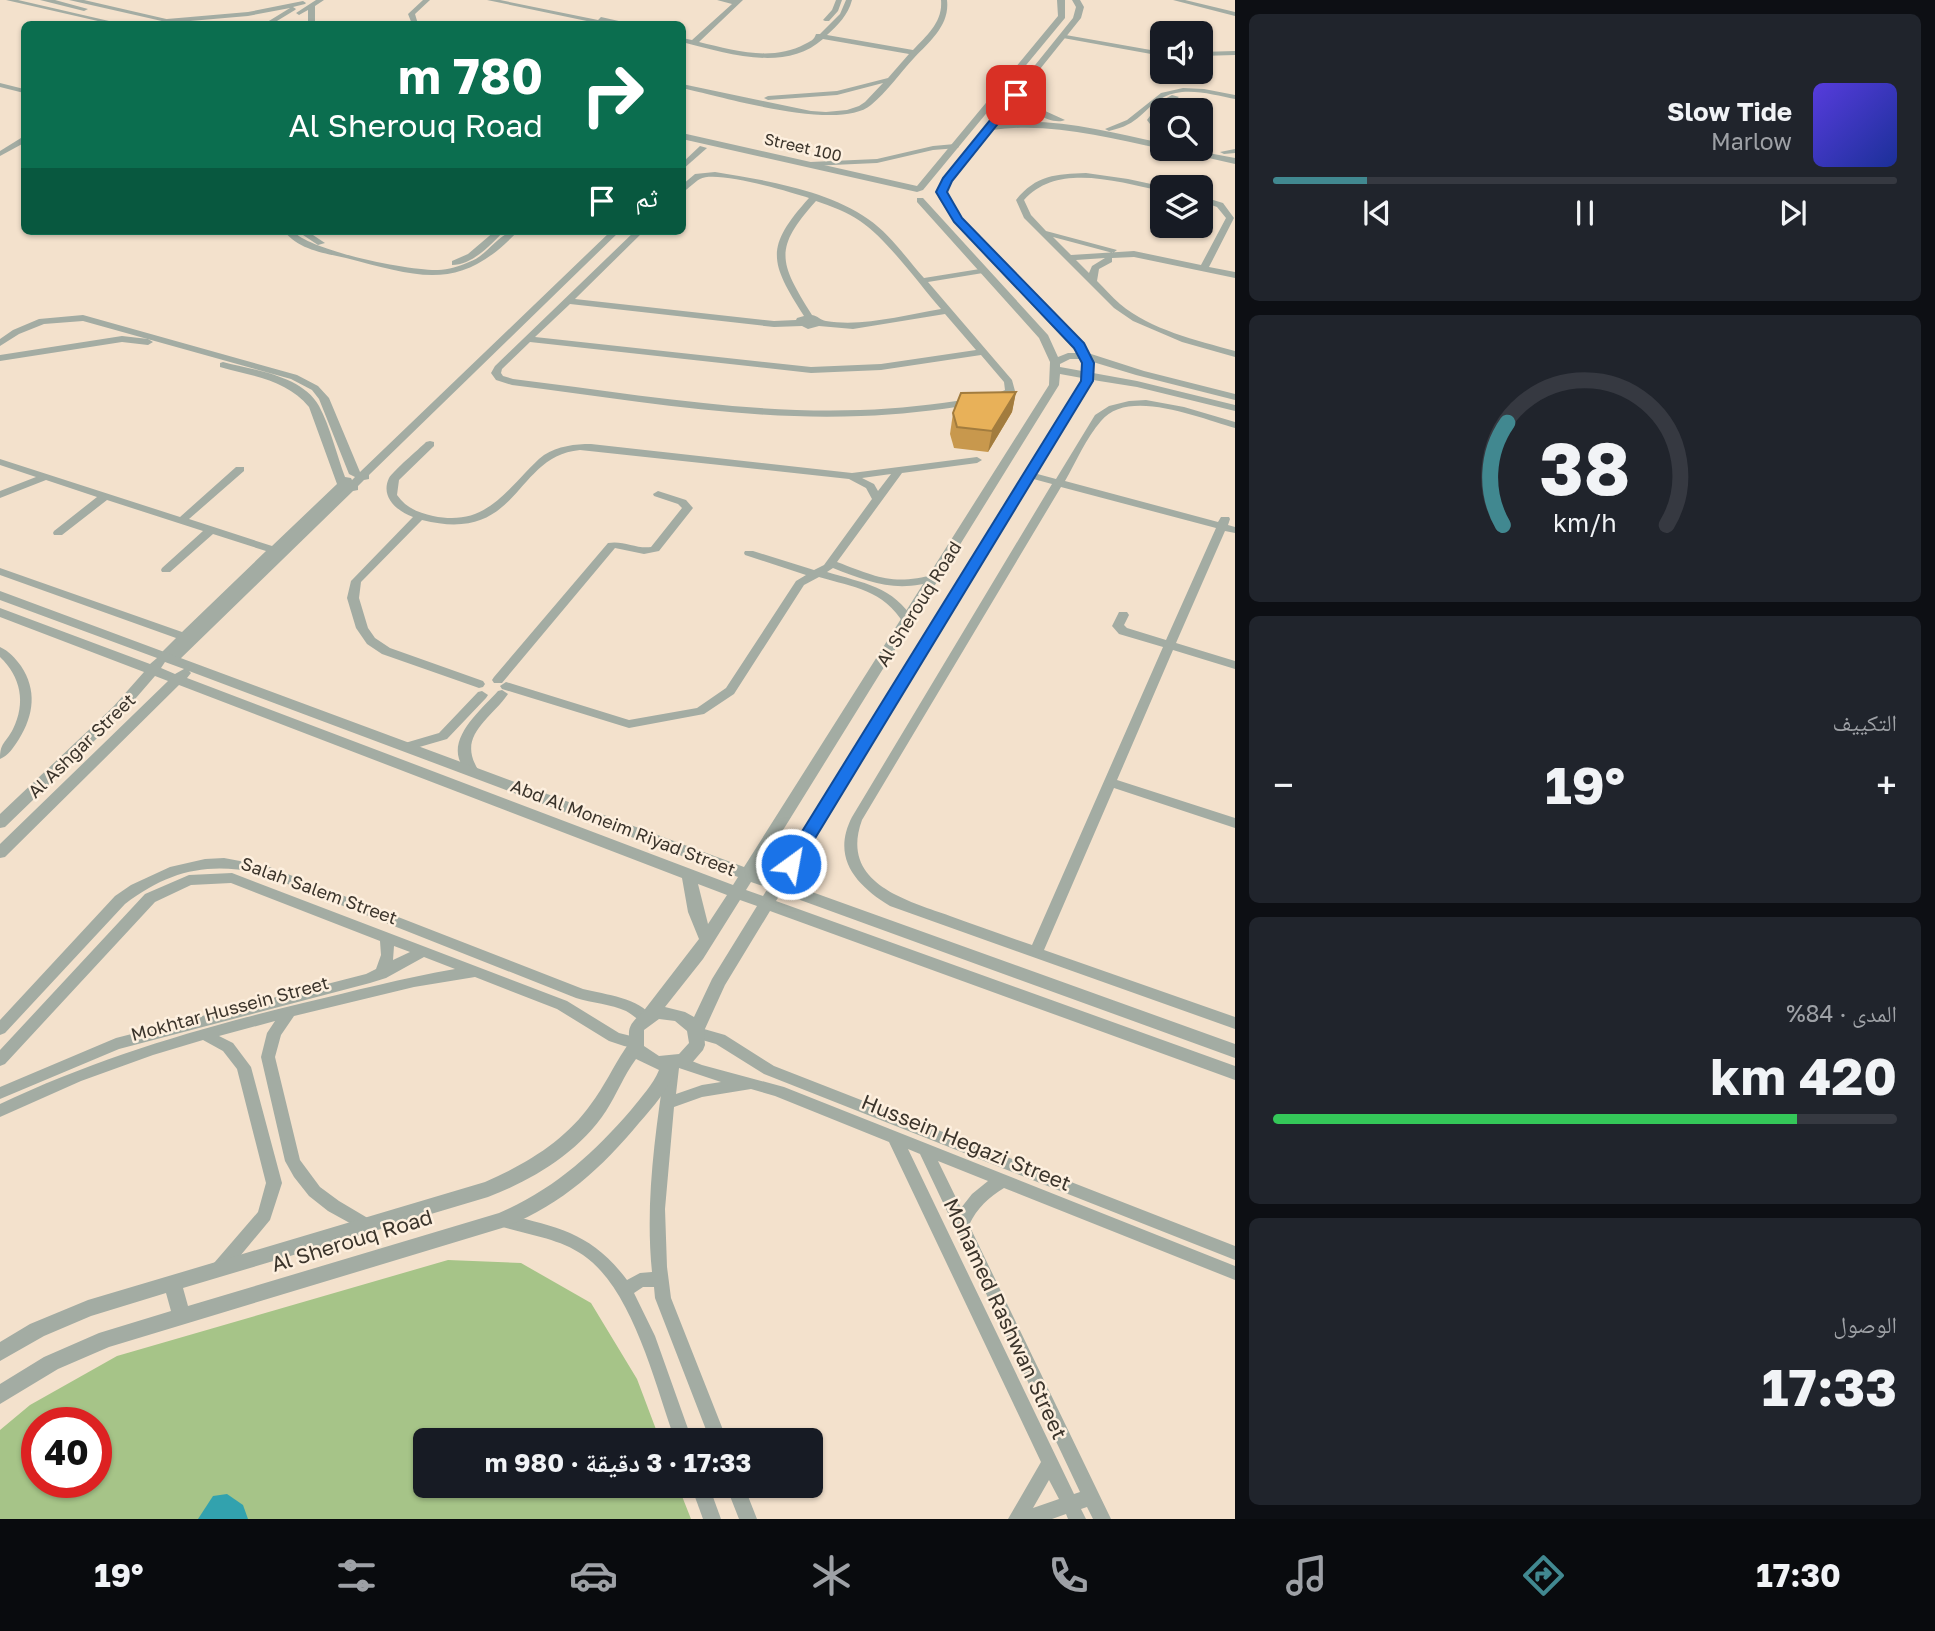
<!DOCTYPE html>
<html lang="ar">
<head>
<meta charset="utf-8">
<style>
	body { margin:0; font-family:"Golos Text","Noto Naskh Arabic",sans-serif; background:#20242c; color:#f1f3f6; direction:rtl; height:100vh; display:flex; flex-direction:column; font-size:26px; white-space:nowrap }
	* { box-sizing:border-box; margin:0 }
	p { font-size:23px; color:#9ea1a6 }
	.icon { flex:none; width:38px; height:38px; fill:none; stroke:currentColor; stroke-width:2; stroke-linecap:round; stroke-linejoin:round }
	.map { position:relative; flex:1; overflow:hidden; direction:ltr }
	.details { display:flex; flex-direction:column; gap:14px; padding:14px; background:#0d0f14; width:700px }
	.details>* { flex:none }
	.guide { position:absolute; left:21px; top:21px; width:665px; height:214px; border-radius:10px; box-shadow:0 2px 5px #0004; direction:rtl; background:#0b6e4f; color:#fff; overflow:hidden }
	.tools { position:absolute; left:1150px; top:21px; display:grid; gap:14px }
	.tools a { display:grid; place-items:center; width:63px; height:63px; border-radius:10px; background:#171b24; box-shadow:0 2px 5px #0004; font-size:35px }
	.speed { position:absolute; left:21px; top:1407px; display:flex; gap:14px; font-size:35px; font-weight:700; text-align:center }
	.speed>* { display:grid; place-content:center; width:91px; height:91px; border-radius:50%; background:#171b24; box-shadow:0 2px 5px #0004; line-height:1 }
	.speed .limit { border:10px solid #d22; background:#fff; color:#111 }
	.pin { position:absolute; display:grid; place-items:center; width:60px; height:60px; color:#fff; margin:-30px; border-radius:14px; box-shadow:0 4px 10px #0006 }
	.me { position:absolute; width:77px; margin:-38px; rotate:32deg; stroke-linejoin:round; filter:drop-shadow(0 0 5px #0008) }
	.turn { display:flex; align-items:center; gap:24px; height:147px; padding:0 28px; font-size:32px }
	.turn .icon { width:91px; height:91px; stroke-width:2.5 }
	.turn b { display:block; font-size:49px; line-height:60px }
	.then { display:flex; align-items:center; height:66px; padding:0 28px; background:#0003; gap:14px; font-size:26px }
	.big { font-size:52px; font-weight:700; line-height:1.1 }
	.details .tile { flex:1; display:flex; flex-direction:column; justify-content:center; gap:10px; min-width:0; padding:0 24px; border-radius:10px; background:#20242c }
	.details .dial { align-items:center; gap:0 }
	.dial svg { height:182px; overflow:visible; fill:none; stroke:#363941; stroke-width:7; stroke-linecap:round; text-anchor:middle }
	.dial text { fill:#f1f3f6; stroke:none }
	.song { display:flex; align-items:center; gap:21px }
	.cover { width:84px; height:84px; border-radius:10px; background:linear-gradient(135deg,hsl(250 70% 55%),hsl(230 70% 35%)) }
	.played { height:7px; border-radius:4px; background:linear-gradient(90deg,#418890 15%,#363941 15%) }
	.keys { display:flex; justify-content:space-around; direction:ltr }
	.heat { display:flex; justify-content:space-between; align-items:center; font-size:38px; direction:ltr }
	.charge { height:10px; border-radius:5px; background:linear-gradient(90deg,#34c759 84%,#363941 0) }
	.trip { position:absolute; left:413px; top:1428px; width:410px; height:70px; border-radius:10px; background:#171b24; box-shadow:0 2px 5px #0004; font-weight:700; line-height:70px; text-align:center; direction:rtl }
	.tabs { display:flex; height:112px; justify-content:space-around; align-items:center; background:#090b0e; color:#9ea1a6 }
	.tabs .icon { width:49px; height:49px }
	.tabs .on { color:#418890 }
	.tabs b { font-size:32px; color:#f1f3f6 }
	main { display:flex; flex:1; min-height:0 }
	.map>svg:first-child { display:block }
	.green { fill:#a6c488; fill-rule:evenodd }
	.water { fill:#32a2ae }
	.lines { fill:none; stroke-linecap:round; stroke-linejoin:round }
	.minor { fill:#a3aca3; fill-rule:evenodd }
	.tertiary { fill:#a3aca3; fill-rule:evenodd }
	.wall { fill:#c8984d }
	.shaded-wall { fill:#a27c3e }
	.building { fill:#e8b159; stroke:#a27c3e; stroke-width:2 }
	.route { fill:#1a73e8; stroke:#114b97; stroke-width:2 }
	.labels { text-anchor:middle; stroke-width:5; stroke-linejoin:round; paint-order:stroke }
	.far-street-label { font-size:16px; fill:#3b342b; stroke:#fdefde }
	.street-label { font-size:18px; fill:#3b342b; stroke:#fdefde }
	.near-street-label { font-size:21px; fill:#3b342b; stroke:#fdefde }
</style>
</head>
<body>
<main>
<section class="details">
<div class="tile">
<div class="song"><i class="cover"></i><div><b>Slow Tide</b><p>Marlow</p></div></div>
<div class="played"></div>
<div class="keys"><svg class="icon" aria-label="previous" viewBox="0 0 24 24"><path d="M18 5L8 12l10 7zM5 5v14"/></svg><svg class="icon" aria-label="pause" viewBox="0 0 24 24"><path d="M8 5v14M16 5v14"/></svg><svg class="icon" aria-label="next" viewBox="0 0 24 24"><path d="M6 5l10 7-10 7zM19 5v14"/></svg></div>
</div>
<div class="tile dial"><svg viewBox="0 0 100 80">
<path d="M14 69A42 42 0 1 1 86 69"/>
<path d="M14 69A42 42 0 0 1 16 24" stroke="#418890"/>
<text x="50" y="56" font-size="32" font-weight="700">38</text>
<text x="50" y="72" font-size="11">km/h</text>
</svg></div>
<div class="tile"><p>التكييف</p>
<div class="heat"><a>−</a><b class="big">19°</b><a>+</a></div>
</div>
<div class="tile"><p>المدى · 84%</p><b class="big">420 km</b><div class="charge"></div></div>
<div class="tile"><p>الوصول</p><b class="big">17:33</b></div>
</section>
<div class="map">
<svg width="1235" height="1519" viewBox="0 0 1235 1519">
	<rect width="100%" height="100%" fill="#f3e1cc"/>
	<path class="green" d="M448,1260l73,3 70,40 46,76 23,61h-235v46h253l13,33h-691v-89l30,-25 87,-49zM37,1423h59v59h-59z"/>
	<polygon class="water" points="227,1494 243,1505 248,1519 198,1519 213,1496"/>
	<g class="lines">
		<g class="minor">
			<polygon points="6,0 18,0 122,24 111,24"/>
			<polygon points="316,0 324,0 315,6 315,24 308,24 308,10 299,15 296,13"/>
			<polygon points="423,0 430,0 415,14 418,24 412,24 408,14"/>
			<polygon points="487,0 500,0 598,20 601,17 632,24 601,24"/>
			<path d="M717,0h26l-44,42c34,8 72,20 106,2 6,-3 9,-4 11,-10h4l20,-20 6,-14h6c-4,15 -14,25 -25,35l86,15c14,-15 30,-28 28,-50h6c3,25 -17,41 -33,58 -14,15 -27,34 -43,47 -32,27 -148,-8 -189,-17v-4l129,27 15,1 21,-2 12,-4 6,-4 18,-19 -46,12 -69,5 -4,-2 4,-2 69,-5 51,-13 21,-24 -86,-15c-38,34 -97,14 -141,3v-4l10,2 40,-36z"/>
			<polygon points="836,0 842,0 838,11 829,21 825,21 823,20 832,10"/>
			<polygon points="1173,0 1185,0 1235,12 1235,16"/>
			<polygon points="303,1 306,3 305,4 293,7 296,9 295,10 272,24 264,24 290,8 248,16 167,23 163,21 167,19 248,12"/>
			<polygon points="1060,34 1162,52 1162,56 1063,38 1060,38"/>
			<polygon points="1235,51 1235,55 1200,56 1200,52"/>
			<polygon points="0,83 24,89 24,93 0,87"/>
			<path d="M1183,88l21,1 31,6v4c-21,-4 -50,-13 -71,-2 -23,13 -23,27 -55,34l-4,-2 22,-9 34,-27z"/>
			<polygon points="1172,95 1179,97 1167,105 1155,120 1162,129 1162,136 1159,136 1147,120 1161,101"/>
			<polygon points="21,138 24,138 24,143 0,156 0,151"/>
			<polygon points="955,144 959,146 958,148 933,150 877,163 810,166 806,164 810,162 877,159 933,146"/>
			<polygon points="700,146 707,148 682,170 682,163"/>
			<polygon points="1235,149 1235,153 1224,154 1220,152"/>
			<path d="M715,172c49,8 112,18 153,47 22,15 38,39 56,59l62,-10 1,2 -4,3 -55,9 84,98 3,11c-5,5 -15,10 -21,8v-4l11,-5 -1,-8 -23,-27 -100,15 -70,3 -281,-31 -28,27 -1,4 2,3 10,3c115,14 231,35 347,31 38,-1 75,-6 112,-11l5,3 -5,3c-37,5 -74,10 -111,11 -116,5 -234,-17 -349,-31l-16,-5 -5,-7 4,-7 140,-135h9l-69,68 199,22 22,-1 1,-2 7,-2c-34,-54 -40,-68 5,-118 -19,-6 -92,-28 -109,-19 -6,3 -11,10 -18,13v-7l13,-11zM816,201c15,5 31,11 44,20 27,18 59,63 81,88 -37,6 -78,18 -115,12 -6,-1 -8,-5 -14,-6 -33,-53 -39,-66 4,-114zM570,304l204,23 28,-1 6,3 11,-3 34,3 92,-15 31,36 -95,14 -70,3 -276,-30z"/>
			<path d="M1086,173l42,6 37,8h-3v4c-43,-9 -105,-29 -138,9l7,15 15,16 71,19 -4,3 -60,-16 18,18 63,-4 67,14 25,-47 -9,-11 -17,-6v-5l23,7 11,15 -25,49 26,5v6l-101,-21 -22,1v4l-13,7 -2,12c7,7 15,16 23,23 31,26 76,36 115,47v6l-53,-15 -49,-21 -19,-13 -90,-90 -8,-18c20,-25 40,-26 70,-27zM1105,258l-13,8 -3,7 -13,-13z"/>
			<path d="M284,231h9c17,20 117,40 145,39 10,0 22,-4 31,-8 19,-6 29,-31 49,-31 -58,62 -98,46 -172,27 -22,-5 -47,-8 -62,-27z"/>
			<polygon points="297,231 307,231 325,243 318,245"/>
			<path d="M495,231h9c-13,14 -32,34 -52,34v-4l16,-7z"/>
			<path d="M611,231h9l-251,244v4l-5,1 -6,6v4l-5,1 -176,171h-8l-2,-3h-7l-2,-3 18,-18 -176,-63v-7l182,64 84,-81 -53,-17 -43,38h-8l-1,-2 1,-2 41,-37 -96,-31 -45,35h-8l-1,-2 1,-2 43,-34 -51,-17 -46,18v-7l36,-14 -36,-12v-6l180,58 56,-50h8v4l-55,48 83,27 65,-62 -28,-77c-22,-27 -57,-31 -89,-40v-4l3,-1c30,8 79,13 96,44 11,20 18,50 26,71l6,1 1,2 3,-3 -6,-3 -30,-75 -7,-9 -21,-11 -208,-58 -39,3 -25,10 -19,12v-7l13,-9 26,-11 44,-4 214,60 21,11 11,12 31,74z"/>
			<polygon points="122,336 148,339 153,342 148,345 122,342 0,361 0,355"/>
			<path d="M1146,400l38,7 51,15v6c-33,-9 -107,-41 -134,-7 -15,17 -25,41 -36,60l153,41 3,-5h8l1,2 -2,6 7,2v6l-10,-2 -49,112 59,18v8l-62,-19 -56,130 118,38v10l-121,-40 -70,162 191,67v12l-345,-123c-34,-21 -59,-48 -38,-89l200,-333 -26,-7 -1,-2 5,-3 26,7 39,-64 14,-9 20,-5zM1061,487l155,41 -50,112 -39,-12 -3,-3 5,-10 -2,-3h-8l-7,14 7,8 44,13 -131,298c-27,-9 -54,-19 -82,-29 -45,-16 -111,-33 -88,-96z"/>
			<path d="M430,441l4,1v4l-35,34 -2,15c9,13 22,18 36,21 44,9 64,-13 92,-43 6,-6 12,-13 19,-18 14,-9 31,-11 47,-11l261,29 125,-16 5,3 -5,3 -75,10 -65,89c40,15 56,24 99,12l4,1 1,2 -1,2c-41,15 -69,4 -107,-11l-6,4c35,11 67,14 87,49l-2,3h-8c-20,-34 -51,-37 -85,-47l-15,8 -70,109 -30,20 -75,14 -127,-39 -2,-3 6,-4 123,38 68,-12 29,-20 70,-107 10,-6 -61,-20 -1,-2 1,-2h8l61,19 10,-5 48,-66 -6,-11 -17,-9 -269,-29c-67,6 -59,95 -158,70l-61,62 -2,16 9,30 7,10 15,10 93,33 2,3 -2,3 -4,1 -97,-34 -15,-10 -11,-16 -9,-30 4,-17 62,-64c-16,-6 -33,-20 -24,-39 5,-8 29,-28 37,-36zM891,474l-13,17 -4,-7 -12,-6z"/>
			<path d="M658,491l28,9 7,8 -34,43 -15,3 -29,-6 -113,135h-8l-2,-3 2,-3 114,-134c15,-3 28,6 43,4l31,-39 -4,-4 -24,-8 -1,-2z"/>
			<path d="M0,647c9,4 15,11 21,19 16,24 13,49 -2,73 -5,8 -11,17 -19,20 0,-17 6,-16 13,-30 13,-26 8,-52 -13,-72z"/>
			<path d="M502,690l6,4c-19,27 -52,42 -29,77l-2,3h-8c-4,-5 -8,-9 -10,-15 -8,-25 24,-51 39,-68z"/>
			<polygon points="482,691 488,695 486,698 447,739 409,750 405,749 403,746 405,743 439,733 478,692"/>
			<path d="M224,858l43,8 316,123c23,6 56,8 70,29l-2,4c-11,3 -15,-6 -25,-11 -15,-7 -34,-8 -50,-13l-316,-125c-54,-11 -91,-2 -135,31l-120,129 -5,2v-15l115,-124 16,-11 39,-18 35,-8z"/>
			<path d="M232,873l335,128 52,32 20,5 2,4 -2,4 -5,2 -10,-2 -15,-5 -52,-32 -82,-32 -61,10 -120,29 -13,19 -6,22 25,103 20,27 19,14 32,19 3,5 -3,5 -5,2 -38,-21 -19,-15 -15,-19 -9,-16 -24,-104 6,-24 8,-12 -56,15 14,7 18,24 31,116 -12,37 -44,53 -6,2 -6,-2 -2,-5 2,-5 44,-51 8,-29 -29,-114 -14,-18 -20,-11 -50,15 -72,26 -81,36v-13c97,-46 199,-76 303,-101 51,-12 100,-25 152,-34l-31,-12 -38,21 -16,5 -251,66 -119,50v-12l116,-49 250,-64 10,-5 5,-14 -1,-14 -149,-58 -40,2 -36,17 -150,162 -5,2v-16l145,-156 44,-19zM394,946l16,6 -17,8z"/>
			<polygon points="697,1027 725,1035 774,1066 1235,1246 1235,1260 764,1074 716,1044 692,1037 690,1033 692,1029"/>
			<path d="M679,1056l23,9 82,22 451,179v14l-231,-92c-15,9 -27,20 -35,37l142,294h-18l-6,-12 -6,2 5,10h-18l-2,-5 -14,5h-44l33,-57 -152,-320 -114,-46 -24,-7 -49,8 -28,10 -9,102 2,58 4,31 56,142h-17l-55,-142 -1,-11h-11l-9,6 21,43 37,104h-17c-20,-55 -42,-151 -92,-185 -26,-18 -58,-20 -86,-30l-3,-5 3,-5 5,-2c55,15 88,18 125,67l13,-7 12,-1c-7,-68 3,-137 13,-205l2,-4zM679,1068l42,14 -19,3 -26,9zM908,1149l12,5 160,338 -6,2zM938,1161l50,20 -16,13 -11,14zM1049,1480l10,19 -26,9z"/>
			<polygon points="691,1486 709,1486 721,1519 703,1519"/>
			<polygon points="726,1486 744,1486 757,1519 739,1519"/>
		</g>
		<g class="tertiary">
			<polygon points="40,0 55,0 88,9 84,11"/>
			<polygon points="69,0 84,0 188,24 175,24"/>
			<polygon points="1057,0 1065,0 1065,18 923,190 917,192 682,139 682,133 917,186 1058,16"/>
			<path d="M1072,0h8l4,7 -3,11 -61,76 12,11 33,15c-13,6 -39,-11 -49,-20l-20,24c57,-8 111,8 166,19v6c-57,-12 -112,-27 -170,-19l-41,51 -8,13 3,1 15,23 122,126 5,9 56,18 91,23v6l-99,-25 -43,-13v11l44,8 98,24v6l-98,-24 -44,-7 -306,503 448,161v14l-454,-165 -5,8 459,165v14l-465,-169 -45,74 -21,46 1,14 -2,5 -12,14 -15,5c-8,21 -22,37 -37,54 -38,46 -80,84 -137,105l-393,119 -51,22 -58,35v-20l44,-27 55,-24 72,-22 -5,-18 -75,23 -47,20 -44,25v-19l30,-18 58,-24 397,-118c41,-18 80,-41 106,-78 13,-17 22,-37 34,-55 10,-14 -5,-18 17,-36l57,-74 -11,-27 -6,-34 -503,-193 -174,172 -5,1v-14l168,-163 -13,-5 -32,37 -118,114 -5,1v-14l113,-107 31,-35 -144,-55v-9l150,56 7,-6 -157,-58v-9l744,276 305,-482 1,-23 -11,-24 -122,-136v-4h6l125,137 10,22 10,-4h9l-123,-131 -16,-25 3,-2 -5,-3 8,-14 129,-160 3,-11zM1070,359h11l1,12 -22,-4v-3zM1060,374l22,4v3l-308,498 -17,-7 302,-487zM165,662l19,7 -9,5 -14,-6zM189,671l549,206 -5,8 -546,-207 4,-5zM751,882l17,6 -5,8 -17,-6zM698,884l29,11 -19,29zM740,900l17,6 -45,73 -18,38 -9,-5 -20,-5 38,-48zM659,1019l16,2 12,10 2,12 -10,11 -20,2 -15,-10v-16zM636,1059l23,11c-6,15 -18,27 -28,40 -38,44 -78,80 -132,103l-311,93 -5,-18 305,-91c45,-17 91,-45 118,-86 11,-17 18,-36 30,-52z"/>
			<polygon points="1169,149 1187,149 1235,158 1235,164"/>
		</g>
	</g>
	<polygon class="wall" points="1016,392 1012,412 988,452 954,448 950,434 953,413"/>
	<polygon class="shaded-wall" points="1016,392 1012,412 988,452 992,431"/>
	<polygon class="building" points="1016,392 992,431 957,427 953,413 961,393"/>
	<polygon class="route" points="1012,93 1021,95 952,181 947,192 962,218 1084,343 1094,363 1093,381 797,868 785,868 783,864 785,859 1081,381 1082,363 1074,348 954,222 936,192 943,178"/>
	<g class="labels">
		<g class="far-street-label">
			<text transform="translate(803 147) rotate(13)" y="6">Street 100</text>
		</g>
		<g class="street-label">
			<text transform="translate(919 604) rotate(-58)" y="6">Al Sherouq Road</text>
			<text transform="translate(82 746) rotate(-44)" y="6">Al Ashgar Street</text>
			<text transform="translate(623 828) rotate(21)" y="6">Abd Al Moneim Riyad Street</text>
			<text transform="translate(319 891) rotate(20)" y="6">Salah Salem Street</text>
			<text transform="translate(230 1009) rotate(-15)" y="6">Mokhtar Hussein Street</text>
		</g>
		<g class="near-street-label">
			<text transform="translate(966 1143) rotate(22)" y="7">Hussein Hegazi Street</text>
			<text transform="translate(352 1241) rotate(-17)" y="7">Al Sherouq Road</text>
			<text transform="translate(1005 1319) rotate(65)" y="7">Mohamed Rashwan Street</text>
		</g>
	</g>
</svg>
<div class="tools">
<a><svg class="icon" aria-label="sound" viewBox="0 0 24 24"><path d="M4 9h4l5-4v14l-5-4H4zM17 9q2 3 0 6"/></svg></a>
<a><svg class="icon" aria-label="search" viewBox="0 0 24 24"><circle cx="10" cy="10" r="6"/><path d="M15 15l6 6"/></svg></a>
<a><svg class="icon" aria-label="layers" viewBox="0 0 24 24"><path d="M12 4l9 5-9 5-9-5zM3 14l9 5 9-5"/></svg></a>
</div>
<div class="speed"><div class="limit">40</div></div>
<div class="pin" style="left:1016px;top:95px;background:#d93025"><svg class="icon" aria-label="arrive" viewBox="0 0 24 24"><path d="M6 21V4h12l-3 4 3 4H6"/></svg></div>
<svg class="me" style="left:791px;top:864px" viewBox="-20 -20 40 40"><circle r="17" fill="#1a73e8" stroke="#fff" stroke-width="3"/><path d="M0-11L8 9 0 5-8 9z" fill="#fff"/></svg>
<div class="trip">17:33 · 3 دقيقة · 980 m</div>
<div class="guide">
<div class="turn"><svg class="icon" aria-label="right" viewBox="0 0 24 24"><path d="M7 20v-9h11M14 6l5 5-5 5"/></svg><div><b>780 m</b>Al Sherouq Road</div></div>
<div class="then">ثم<svg class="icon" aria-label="arrive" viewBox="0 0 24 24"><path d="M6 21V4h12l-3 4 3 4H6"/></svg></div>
</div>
</div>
</main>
<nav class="tabs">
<b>17:30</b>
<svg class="icon on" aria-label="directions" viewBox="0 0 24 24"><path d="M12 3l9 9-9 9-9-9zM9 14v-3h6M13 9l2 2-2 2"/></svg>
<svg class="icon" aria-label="music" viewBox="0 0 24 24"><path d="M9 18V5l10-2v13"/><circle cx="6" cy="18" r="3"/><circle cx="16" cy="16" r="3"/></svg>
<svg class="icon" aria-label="phone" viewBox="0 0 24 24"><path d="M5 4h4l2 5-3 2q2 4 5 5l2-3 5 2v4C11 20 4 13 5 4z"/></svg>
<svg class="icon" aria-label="climate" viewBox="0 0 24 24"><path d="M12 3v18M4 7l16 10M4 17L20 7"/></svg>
<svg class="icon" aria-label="car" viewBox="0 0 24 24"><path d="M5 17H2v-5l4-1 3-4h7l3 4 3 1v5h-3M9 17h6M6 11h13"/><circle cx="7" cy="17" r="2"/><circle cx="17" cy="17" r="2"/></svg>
<svg class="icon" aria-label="filters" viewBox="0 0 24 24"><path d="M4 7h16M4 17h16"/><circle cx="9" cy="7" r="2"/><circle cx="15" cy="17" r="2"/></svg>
<b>19°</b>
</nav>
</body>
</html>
